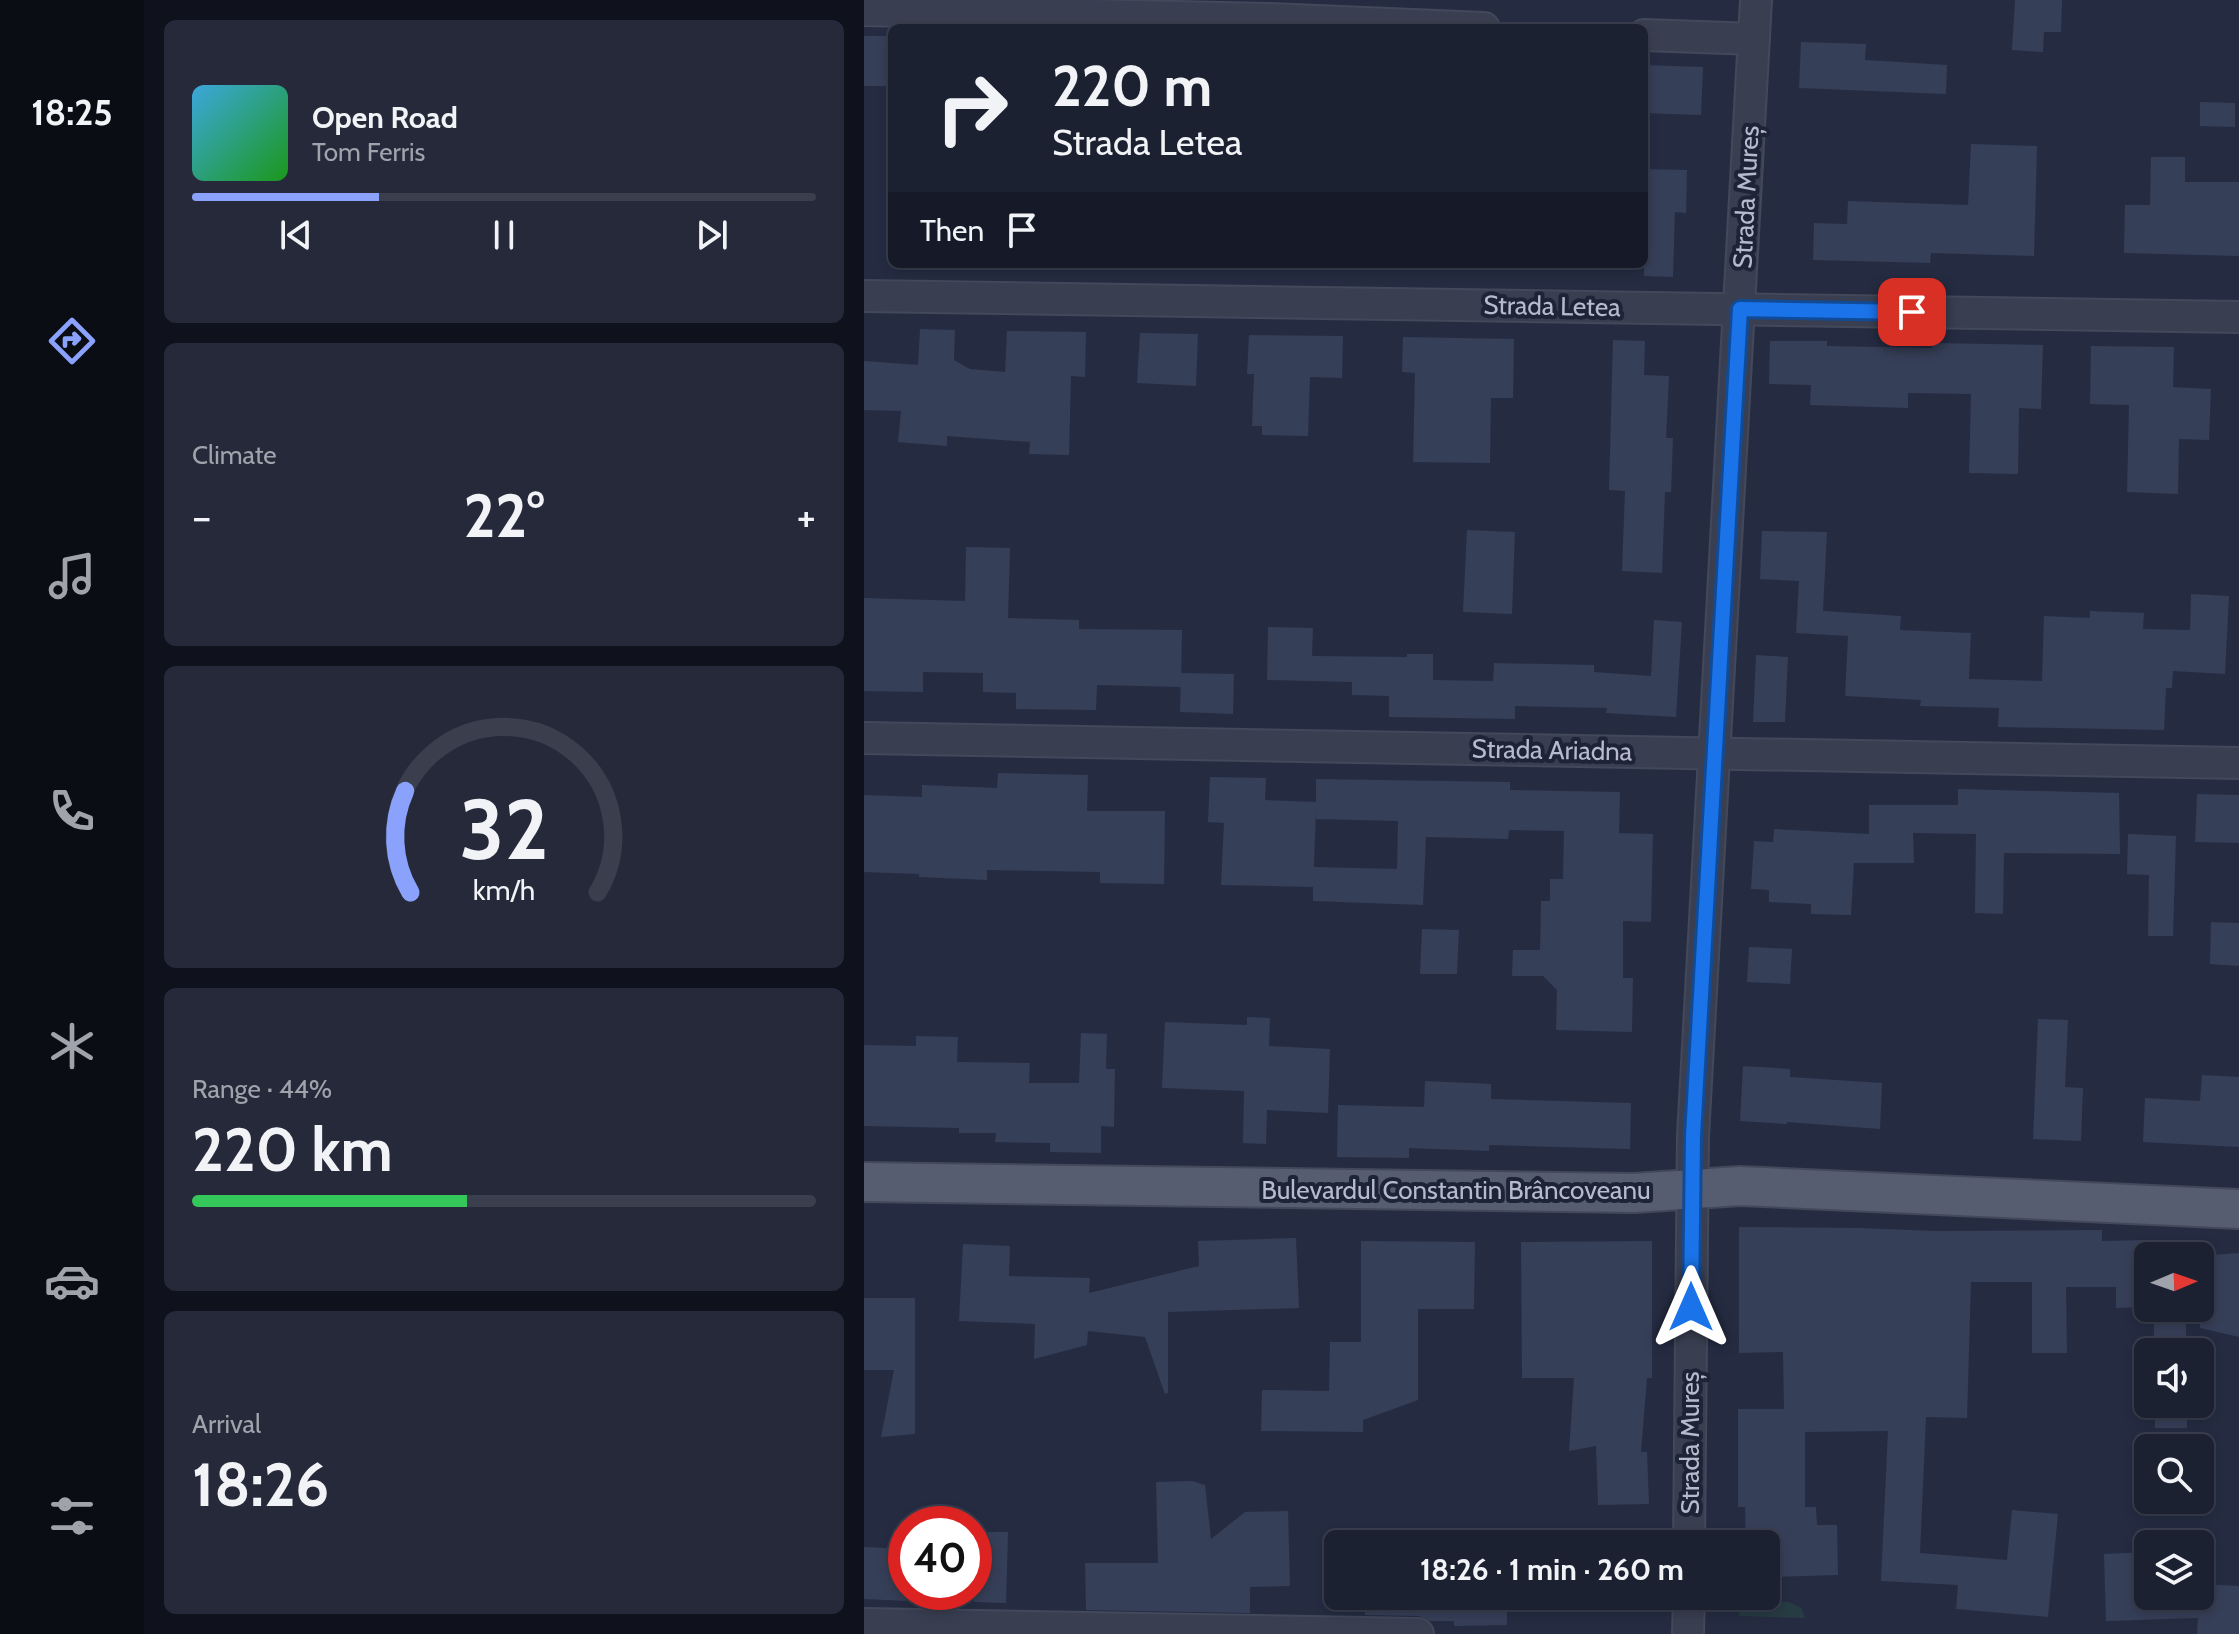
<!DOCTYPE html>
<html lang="en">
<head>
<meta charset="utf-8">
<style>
	body { margin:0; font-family:Cabin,sans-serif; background:#25293a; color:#f1f3f6; height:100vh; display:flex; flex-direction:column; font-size:30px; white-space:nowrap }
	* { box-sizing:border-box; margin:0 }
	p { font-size:26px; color:#a0a3ac }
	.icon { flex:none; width:44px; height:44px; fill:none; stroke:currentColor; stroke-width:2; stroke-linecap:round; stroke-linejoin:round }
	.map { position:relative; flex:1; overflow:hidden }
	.side { display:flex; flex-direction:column; gap:20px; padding:20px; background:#0f121c; width:720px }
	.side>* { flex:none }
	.guide { position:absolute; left:24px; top:24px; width:760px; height:244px; border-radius:12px; box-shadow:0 4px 12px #0003,0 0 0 2px #3a3e4d; background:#1c2132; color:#f1f3f6; overflow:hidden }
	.needle { width:52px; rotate:88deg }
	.buttons { position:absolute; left:1270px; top:1242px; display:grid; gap:16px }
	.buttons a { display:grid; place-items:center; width:80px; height:80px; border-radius:12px; background:#1c2132; box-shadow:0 4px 12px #0003,0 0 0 2px #3a3e4d; font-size:40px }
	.speed { position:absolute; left:24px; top:1506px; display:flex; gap:16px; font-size:40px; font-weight:700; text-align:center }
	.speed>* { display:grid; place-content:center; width:104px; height:104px; border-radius:50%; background:#1c2132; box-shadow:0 4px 12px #0003,0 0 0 2px #3a3e4d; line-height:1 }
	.speed .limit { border:12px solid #d22; background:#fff; color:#111 }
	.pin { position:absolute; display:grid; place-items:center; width:68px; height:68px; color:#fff; margin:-34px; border-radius:16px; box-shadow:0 4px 12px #0006 }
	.me { position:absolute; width:88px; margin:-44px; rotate:0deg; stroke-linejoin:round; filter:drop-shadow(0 0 6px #0008) }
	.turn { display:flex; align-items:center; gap:28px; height:168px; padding:0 32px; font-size:36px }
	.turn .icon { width:104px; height:104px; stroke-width:2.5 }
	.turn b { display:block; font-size:56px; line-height:68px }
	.then { display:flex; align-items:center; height:76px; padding:0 32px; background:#0003; gap:16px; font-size:30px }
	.big { font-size:60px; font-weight:700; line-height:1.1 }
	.side .tile { flex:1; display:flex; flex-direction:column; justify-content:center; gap:12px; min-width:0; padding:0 28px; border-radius:12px; background:#25293a }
	.side .dial { align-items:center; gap:0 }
	.dial svg { height:208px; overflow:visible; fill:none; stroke:#3a3e4d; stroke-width:7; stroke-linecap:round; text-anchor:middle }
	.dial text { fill:#f1f3f6; stroke:none }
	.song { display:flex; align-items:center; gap:24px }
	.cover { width:96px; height:96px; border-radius:12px; background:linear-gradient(135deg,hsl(200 70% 55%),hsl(120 70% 35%)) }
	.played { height:8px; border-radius:4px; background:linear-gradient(90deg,#8aa2fc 30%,#3a3e4d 30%) }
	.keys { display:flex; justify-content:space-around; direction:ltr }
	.heat { display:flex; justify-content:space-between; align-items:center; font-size:44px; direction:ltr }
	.charge { height:12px; border-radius:6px; background:linear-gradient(90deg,#34c759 44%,#3a3e4d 0) }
	.trip { position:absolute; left:460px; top:1530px; width:456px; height:80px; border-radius:12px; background:#1c2132; box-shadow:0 4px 12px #0003,0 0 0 2px #3a3e4d; font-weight:700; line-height:80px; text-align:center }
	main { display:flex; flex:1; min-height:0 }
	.tabs { display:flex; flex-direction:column; width:144px; justify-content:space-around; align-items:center; background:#0b0d14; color:#a0a3ac }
	.tabs .icon { width:56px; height:56px }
	.tabs .current { color:#8aa2fc }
	.tabs b { font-size:36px; color:#f1f3f6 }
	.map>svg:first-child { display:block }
	.green { fill:#273b43 }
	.building { fill:#363f58; fill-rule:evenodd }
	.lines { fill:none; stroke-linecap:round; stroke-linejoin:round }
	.minor-casing { stroke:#43485b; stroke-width:34 }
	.major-casing { stroke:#43485b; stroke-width:42 }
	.minor { stroke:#393f51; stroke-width:30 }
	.major { stroke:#575d71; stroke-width:38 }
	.route-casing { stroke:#114b97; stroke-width:20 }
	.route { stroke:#1a73e8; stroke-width:14 }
	.labels { text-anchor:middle; stroke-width:8; stroke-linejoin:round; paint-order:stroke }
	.street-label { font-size:26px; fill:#b6bacc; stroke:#1e2437 }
</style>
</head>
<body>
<main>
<nav class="tabs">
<b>18:25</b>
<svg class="icon current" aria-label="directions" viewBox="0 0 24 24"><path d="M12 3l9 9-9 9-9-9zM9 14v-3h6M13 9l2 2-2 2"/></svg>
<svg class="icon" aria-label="music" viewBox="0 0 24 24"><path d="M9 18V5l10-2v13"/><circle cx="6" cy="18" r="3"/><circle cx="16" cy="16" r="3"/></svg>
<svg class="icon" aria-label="phone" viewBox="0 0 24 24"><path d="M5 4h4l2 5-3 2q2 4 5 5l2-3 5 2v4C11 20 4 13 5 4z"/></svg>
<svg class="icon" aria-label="climate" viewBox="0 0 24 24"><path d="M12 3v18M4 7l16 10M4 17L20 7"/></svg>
<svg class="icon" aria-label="car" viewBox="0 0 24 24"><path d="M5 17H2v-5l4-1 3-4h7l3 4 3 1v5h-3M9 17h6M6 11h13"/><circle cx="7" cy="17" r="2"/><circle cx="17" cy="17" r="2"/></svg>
<svg class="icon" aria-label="filters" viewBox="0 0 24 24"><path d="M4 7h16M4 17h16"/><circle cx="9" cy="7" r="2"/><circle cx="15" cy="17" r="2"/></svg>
</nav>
<section class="side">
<div class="tile">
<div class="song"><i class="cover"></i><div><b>Open Road</b><p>Tom Ferris</p></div></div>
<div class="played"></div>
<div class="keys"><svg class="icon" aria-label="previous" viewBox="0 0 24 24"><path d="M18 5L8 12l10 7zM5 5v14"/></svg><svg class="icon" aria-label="pause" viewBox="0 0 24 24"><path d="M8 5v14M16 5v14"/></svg><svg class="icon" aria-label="next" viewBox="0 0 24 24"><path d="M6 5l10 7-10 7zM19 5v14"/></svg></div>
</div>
<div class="tile"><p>Climate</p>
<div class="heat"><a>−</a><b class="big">22°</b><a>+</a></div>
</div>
<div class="tile dial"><svg viewBox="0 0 100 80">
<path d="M14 69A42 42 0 1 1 86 69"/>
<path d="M14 69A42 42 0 0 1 12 30" stroke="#8aa2fc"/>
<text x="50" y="56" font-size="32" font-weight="700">32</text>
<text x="50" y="72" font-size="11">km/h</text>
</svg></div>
<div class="tile"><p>Range · 44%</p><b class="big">220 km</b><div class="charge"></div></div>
<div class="tile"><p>Arrival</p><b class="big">18:26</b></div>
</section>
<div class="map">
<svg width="1375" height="1634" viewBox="0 0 1375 1634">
	<rect width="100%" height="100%" fill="#252c42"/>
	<polygon class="green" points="925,1602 937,1608 941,1618 875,1616 876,1603"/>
	<g class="building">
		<polygon points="1151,0 1198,0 1197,32 1180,32 1179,52 1148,50"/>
		<rect x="0" y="36" width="28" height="50"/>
		<polygon points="937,42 1002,44 1001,60 1083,65 1082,94 935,88"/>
		<polygon points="780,65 839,67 837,115 780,113"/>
		<polygon points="1336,102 1371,103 1371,127 1336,126"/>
		<polygon points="1107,144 1173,146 1170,256 1067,253 1066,263 949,260 950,223 983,224 984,201 1104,205"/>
		<polygon points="1287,157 1321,157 1321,182 1375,182 1375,256 1260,253 1261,205 1286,205"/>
		<polygon points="780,169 823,170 822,213 811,212 809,277 780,276"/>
		<polygon points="56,329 91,330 90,360 106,369 141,372 143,331 222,332 221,377 207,376 205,455 165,454 166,442 83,436 83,446 34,442 37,411 0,410 0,361 54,365"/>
		<polygon points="276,333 334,334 332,386 273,383"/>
		<polygon points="385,335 479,336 478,378 446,377 444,436 398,435 398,426 388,426 390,374 383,374"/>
		<polygon points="539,337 650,339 649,398 627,398 626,463 549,462 551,373 538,372"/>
		<polygon points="749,340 781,341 780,375 805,376 802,438 809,438 807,492 801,492 798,573 758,571 761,491 745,490"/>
		<polygon points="906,341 963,341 963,346 1068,348 1068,343 1179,345 1177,409 1155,408 1154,474 1105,473 1107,394 1044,393 1044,408 946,405 947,385 905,384"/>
		<polygon points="1227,346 1310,347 1309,387 1347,389 1345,440 1315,439 1314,494 1263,492 1265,405 1226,404"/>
		<polygon points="603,530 651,532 648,614 599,612"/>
		<polygon points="898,531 963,532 959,611 1037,616 1036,630 1107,633 1105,679 1178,681 1180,616 1226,618 1226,611 1280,613 1279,629 1326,630 1327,594 1365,596 1361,674 1309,671 1308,688 1302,688 1300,730 1134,727 1135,708 1056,706 1057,700 981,696 984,636 932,633 935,581 896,579"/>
		<polygon points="102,547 146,548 144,618 215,620 215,629 318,630 317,687 233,685 232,710 152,709 152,693 119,692 119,673 59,672 59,692 0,691 0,598 101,601"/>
		<polygon points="790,620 818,622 812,717 742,713 743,708 651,706 651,719 525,717 525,696 488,695 488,682 403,680 404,627 449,628 448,656 543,657 543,654 569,654 569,680 629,681 630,663 730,665 730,672 787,676"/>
		<polygon points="892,655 924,657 921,722 889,722"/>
		<polygon points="317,673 370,674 369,714 316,712"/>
		<polygon points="134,773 224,775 223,811 301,811 300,884 236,883 236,872 123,870 123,880 55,877 55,874 0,872 0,795 58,797 58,785 133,788"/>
		<path d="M346,777l56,1 -1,22 51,2v-23l194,3v8l110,2 -1,41 34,1 -2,88 -28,-1v57h10l-1,54 -76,-2 1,-40 -14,-14h-31l1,-26h27l1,-49h9v-22h13l1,-48 -55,-1 -1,9 -82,-2 -3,68 -110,-4v-14l-92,-2 3,-62 -16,-1zM452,808v11l82,2 -1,48 -83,-2z"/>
		<polygon points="1094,789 1255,793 1256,854 1140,853 1139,914 1111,913 1112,834 1049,833 1050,863 990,863 987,915 947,914 947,904 905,902 905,890 887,889 890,841 909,842 910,829 1005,834 1005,805 1094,805"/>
		<polygon points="1333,794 1375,795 1375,843 1331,842"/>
		<polygon points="1264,834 1312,836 1309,936 1284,936 1285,875 1263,874"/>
		<polygon points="1347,922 1375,923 1375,966 1346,964"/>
		<polygon points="558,929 595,930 593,974 556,974"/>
		<polygon points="885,947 928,949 926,984 883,982"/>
		<polygon points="383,1017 406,1018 405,1046 466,1049 464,1113 403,1110 402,1144 379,1143 380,1091 298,1088 301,1022 383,1025"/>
		<polygon points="1174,1019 1204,1020 1201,1087 1219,1088 1217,1141 1169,1139"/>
		<polygon points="217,1033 243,1034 242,1069 251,1069 250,1127 237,1126 237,1153 186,1152 186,1143 131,1142 132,1133 95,1133 95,1128 0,1126 0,1045 52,1046 52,1036 94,1037 93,1062 166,1063 165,1083 215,1083"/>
		<polygon points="879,1066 926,1069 926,1077 1018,1083 1016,1129 923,1122 923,1124 876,1121"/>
		<polygon points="1338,1075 1375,1077 1375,1147 1279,1142 1281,1098 1336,1101"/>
		<polygon points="561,1081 627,1084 627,1099 767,1103 766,1149 625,1145 625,1151 545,1148 545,1158 473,1157 474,1105 560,1107"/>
		<polygon points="875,1227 994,1228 1071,1231 1238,1230 1238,1241 1284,1240 1284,1307 1252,1308 1252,1287 1202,1287 1203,1353 1168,1353 1168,1282 1107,1282 1103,1418 1062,1417 1056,1553 1143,1560 1148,1510 1194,1514 1184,1617 1092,1609 1094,1585 1017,1581 1024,1431 941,1432 941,1507 952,1507 953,1525 973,1525 974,1575 902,1577 902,1544 882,1544 881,1507 874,1507 874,1409 920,1409 919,1352 875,1353"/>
		<polygon points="432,1238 435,1308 304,1312 304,1393 301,1394 281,1337 224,1331 223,1345 170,1359 171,1324 95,1321 99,1244 146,1246 145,1276 226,1278 225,1293 335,1266 334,1241"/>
		<polygon points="497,1241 611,1242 610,1309 554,1309 554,1400 499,1420 499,1432 397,1431 398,1390 465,1391 466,1342 497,1342"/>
		<polygon points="788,1241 788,1378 783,1378 777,1452 783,1452 785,1504 734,1505 732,1446 705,1451 710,1378 658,1378 657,1242"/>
		<polygon points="1375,1253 1375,1337 1336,1328 1336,1256"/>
		<polygon points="0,1298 51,1298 51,1434 17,1437 30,1370 0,1370"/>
		<rect x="1290" y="1308" width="32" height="44"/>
		<rect x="1291" y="1404" width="32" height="24"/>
		<polygon points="328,1481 341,1485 347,1539 381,1512 424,1511 426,1586 386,1587 386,1613 222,1610 221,1563 294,1563 292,1482"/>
		<polygon points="110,1532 144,1532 142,1603 110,1602"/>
		<polygon points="0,1547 42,1549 42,1601 0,1599"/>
		<polygon points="1284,1552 1284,1596 1336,1596 1336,1584 1375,1586 1375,1634 1333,1634 1334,1618 1242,1621 1240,1554"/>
		<polygon points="500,1596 643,1596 643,1625 590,1626 590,1621 566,1621 554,1616 501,1615"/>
	</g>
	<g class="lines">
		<defs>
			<g id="minor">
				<polyline points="0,10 403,19 620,28"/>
				<polyline points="780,35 890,39"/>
				<polyline points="0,296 1375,317"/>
				<polyline points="0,738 1375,763"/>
				<polyline points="825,1544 829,1136 892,0"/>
				<polyline points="0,1624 554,1634"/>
				<polyline points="824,1634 825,1596"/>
			</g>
			<polyline id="major" points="0,1182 770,1193 876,1186 1375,1209"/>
		</defs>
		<use href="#minor" class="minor-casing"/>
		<use href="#major" class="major-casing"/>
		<use href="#minor" class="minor"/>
		<use href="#major" class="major"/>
	</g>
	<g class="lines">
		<defs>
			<polyline id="route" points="827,1307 829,1136 876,309 1048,312"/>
		</defs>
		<use href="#route" class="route-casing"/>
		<use href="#route" class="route"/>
	</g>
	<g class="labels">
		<g class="street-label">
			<text transform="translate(882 197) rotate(-87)" y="9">Strada Mureș</text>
			<text transform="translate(688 306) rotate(1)" y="9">Strada Letea</text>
			<text transform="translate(688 750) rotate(1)" y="9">Strada Ariadna</text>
			<text x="592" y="1199">Bulevardul Constantin Brâncoveanu</text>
			<text transform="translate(826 1443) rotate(-90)" y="9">Strada Mureș</text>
		</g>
	</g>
</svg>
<div class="buttons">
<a><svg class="needle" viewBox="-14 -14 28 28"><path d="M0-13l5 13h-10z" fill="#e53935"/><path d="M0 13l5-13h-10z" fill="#a0a3ac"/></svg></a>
<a><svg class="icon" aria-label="sound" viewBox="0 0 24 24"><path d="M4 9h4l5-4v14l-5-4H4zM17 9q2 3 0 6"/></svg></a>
<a><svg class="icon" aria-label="search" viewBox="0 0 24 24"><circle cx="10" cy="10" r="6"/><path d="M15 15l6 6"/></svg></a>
<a><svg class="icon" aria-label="layers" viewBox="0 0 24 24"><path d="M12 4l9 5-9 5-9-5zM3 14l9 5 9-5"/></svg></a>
</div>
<div class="speed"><div class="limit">40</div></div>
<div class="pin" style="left:1048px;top:312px;background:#d93025"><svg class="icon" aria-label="arrive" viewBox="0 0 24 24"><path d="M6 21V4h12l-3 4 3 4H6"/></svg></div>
<svg class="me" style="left:827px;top:1307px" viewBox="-20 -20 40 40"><path d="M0-17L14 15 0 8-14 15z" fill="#1a73e8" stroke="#fff" stroke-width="4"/></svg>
<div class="trip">18:26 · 1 min · 260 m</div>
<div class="guide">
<div class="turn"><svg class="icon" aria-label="right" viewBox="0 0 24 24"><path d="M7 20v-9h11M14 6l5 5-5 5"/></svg><div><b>220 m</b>Strada Letea</div></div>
<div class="then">Then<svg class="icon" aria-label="arrive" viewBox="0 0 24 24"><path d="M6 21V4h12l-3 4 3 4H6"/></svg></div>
</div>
</div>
</main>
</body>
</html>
